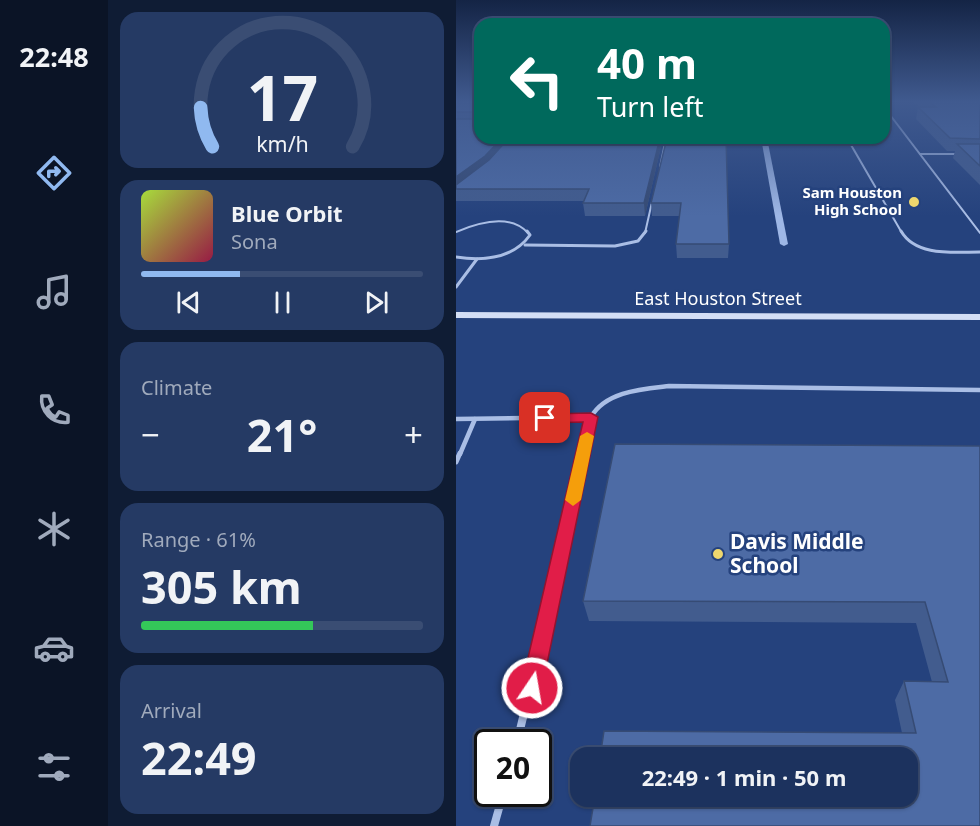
<!DOCTYPE html>
<html lang="en">
<head>
<meta charset="utf-8">
<style>
	body { margin:0; font-family:"Noto Sans",sans-serif; background:#253a64; color:#f1f3f6; height:100vh; display:flex; flex-direction:column; font-size:22px; white-space:nowrap }
	* { box-sizing:border-box; margin:0 }
	p { font-size:20px; color:#a0aabc }
	.icon { flex:none; width:33px; height:33px; fill:none; stroke:currentColor; stroke-width:2; stroke-linecap:round; stroke-linejoin:round }
	.map { position:relative; flex:1; overflow:hidden }
	.sheet { display:flex; flex-direction:column; gap:12px; padding:12px; background:#0f1c34; width:348px }
	.sheet>* { flex:none }
	.guide { position:absolute; left:18px; top:18px; width:416px; height:126px; border-radius:18px; box-shadow:0 2px 4px #0004,0 0 0 2px #3a4d73; background:#00695c; color:#fff; overflow:hidden }
	.speed { position:absolute; left:18px; top:729px; display:flex; gap:12px; font-size:30px; font-weight:700; text-align:center }
	.speed>* { display:grid; place-content:center; width:78px; height:78px; border-radius:50%; background:#1c325e; box-shadow:0 2px 4px #0004,0 0 0 2px #3a4d73; line-height:1 }
	.speed .limit { border:3px solid #111; border-radius:9px; background:#fff; color:#111 }
	.pin { position:absolute; display:grid; place-items:center; width:51px; height:51px; color:#fff; margin:-26px; border-radius:12px; box-shadow:0 3px 9px #0006 }
	.me { position:absolute; width:66px; margin:-33px; rotate:12deg; stroke-linejoin:round; filter:drop-shadow(0 0 4px #0008) }
	.turn { display:flex; align-items:center; gap:21px; height:126px; padding:0 24px; font-size:27px }
	.turn .icon { width:78px; height:78px; stroke-width:2.5 }
	.turn b { display:block; font-size:42px; line-height:51px }
	.big { font-size:45px; font-weight:700; line-height:1.1 }
	.sheet .card { flex:1; display:flex; flex-direction:column; justify-content:center; gap:9px; min-width:0; padding:0 21px; border-radius:18px; background:#253a64 }
	.sheet .dial { align-items:center; gap:0 }
	.dial svg { height:156px; overflow:visible; fill:none; stroke:#3a4d73; stroke-width:7; stroke-linecap:round; text-anchor:middle }
	.dial text { fill:#f1f3f6; stroke:none }
	.song { display:flex; align-items:center; gap:18px }
	.cover { width:72px; height:72px; border-radius:9px; background:linear-gradient(135deg,hsl(80 70% 55%),hsl(340 70% 35%)) }
	.played { height:6px; border-radius:3px; background:linear-gradient(90deg,#90b9f0 35%,#3a4d73 35%) }
	.keys { display:flex; justify-content:space-around; direction:ltr }
	.heat { display:flex; justify-content:space-between; align-items:center; font-size:33px; direction:ltr }
	.charge { height:9px; border-radius:4px; background:linear-gradient(90deg,#34c759 61%,#3a4d73 0) }
	.trip { position:absolute; left:114px; top:747px; width:348px; height:60px; border-radius:18px; background:#1c325e; box-shadow:0 2px 4px #0004,0 0 0 2px #3a4d73; font-weight:700; line-height:60px; text-align:center }
	main { display:flex; flex:1; min-height:0 }
	.dock { display:flex; flex-direction:column; width:108px; justify-content:space-around; align-items:center; background:#0b1426; color:#a0aabc }
	.dock .icon { width:42px; height:42px }
	.dock .active { color:#90b9f0 }
	.dock b { font-size:27px; color:#f1f3f6 }
	.map>svg:first-child { display:block }
	.lines { fill:none; stroke-linecap:round; stroke-linejoin:round }
	.stream { fill:#9eb7e6; fill-rule:evenodd }
	.service-far4 { stroke:#aabee5; stroke-width:2 }
	.service-far3 { stroke:#aabee5; stroke-width:3 }
	.service-far2 { stroke:#aabee5; stroke-width:4.5 }
	.service-far1 { stroke:#aabee5; stroke-width:5 }
	.service { stroke:#aabee5; stroke-width:8 }
	.secondary { fill:#d3def5; fill-rule:evenodd }
	.wall { fill:#425c8e }
	.shaded-wall { fill:#364b74 }
	.building { fill:#4d6ba5; stroke:#364b74; stroke-width:1.5 }
	.route { fill:#e11d48; stroke:#92132f; stroke-width:1.5 }
	.slow { fill:#f59e0b }
	.poi-dot { fill:#eed76e; stroke:#25427d; stroke-width:2 }
	.labels { text-anchor:middle; stroke-width:5; stroke-linejoin:round; paint-order:stroke }
	.far-poi-label { font-size:15px; font-weight:bold; fill:#fff; stroke:#25427d; text-anchor:end }
	.street-label { font-size:18px; fill:#fff; stroke:#25427d }
	.near-poi-label { font-size:21px; font-weight:bold; fill:#fff; stroke:#25427d; text-anchor:start }
</style>
</head>
<body>
<main>
<nav class="dock">
<b>22:48</b>
<svg class="icon active" aria-label="directions" viewBox="0 0 24 24"><path d="M12 3l9 9-9 9-9-9zM9 14v-3h6M13 9l2 2-2 2"/></svg>
<svg class="icon" aria-label="music" viewBox="0 0 24 24"><path d="M9 18V5l10-2v13"/><circle cx="6" cy="18" r="3"/><circle cx="16" cy="16" r="3"/></svg>
<svg class="icon" aria-label="phone" viewBox="0 0 24 24"><path d="M5 4h4l2 5-3 2q2 4 5 5l2-3 5 2v4C11 20 4 13 5 4z"/></svg>
<svg class="icon" aria-label="climate" viewBox="0 0 24 24"><path d="M12 3v18M4 7l16 10M4 17L20 7"/></svg>
<svg class="icon" aria-label="car" viewBox="0 0 24 24"><path d="M5 17H2v-5l4-1 3-4h7l3 4 3 1v5h-3M9 17h6M6 11h13"/><circle cx="7" cy="17" r="2"/><circle cx="17" cy="17" r="2"/></svg>
<svg class="icon" aria-label="filters" viewBox="0 0 24 24"><path d="M4 7h16M4 17h16"/><circle cx="9" cy="7" r="2"/><circle cx="15" cy="17" r="2"/></svg>
</nav>
<section class="sheet">
<div class="card dial"><svg viewBox="0 0 100 80">
<path d="M14 69A42 42 0 1 1 86 69"/>
<path d="M14 69A42 42 0 0 1 8 49" stroke="#90b9f0"/>
<text x="50" y="56" font-size="32" font-weight="700">17</text>
<text x="50" y="72" font-size="11">km/h</text>
</svg></div>
<div class="card">
<div class="song"><i class="cover"></i><div><b>Blue Orbit</b><p>Sona</p></div></div>
<div class="played"></div>
<div class="keys"><svg class="icon" aria-label="previous" viewBox="0 0 24 24"><path d="M18 5L8 12l10 7zM5 5v14"/></svg><svg class="icon" aria-label="pause" viewBox="0 0 24 24"><path d="M8 5v14M16 5v14"/></svg><svg class="icon" aria-label="next" viewBox="0 0 24 24"><path d="M6 5l10 7-10 7zM19 5v14"/></svg></div>
</div>
<div class="card"><p>Climate</p>
<div class="heat"><a>−</a><b class="big">21°</b><a>+</a></div>
</div>
<div class="card"><p>Range · 61%</p><b class="big">305 km</b><div class="charge"></div></div>
<div class="card"><p>Arrival</p><b class="big">22:49</b></div>
</section>
<div class="map">
<svg width="524" height="826" viewBox="0 0 524 826">
	<rect width="100%" height="100%" fill="#25427d"/>
	<g class="lines">
		<polygon class="stream" points="305,138 311,138 332,244 328,246 324,244"/>
		<g class="service-far4">
			<polyline points="428,107 524,233"/>
			<polyline points="391,138 446,233"/>
			<polyline points="464,154 503,154"/>
			<polyline points="204,167 210,138"/>
			<path d="M0,232c21,-9 54,-19 72,1"/>
			<polyline points="189,233 196,202"/>
		</g>
		<g class="service-far3">
			<path d="M445,231c15,26 53,21 79,21"/>
			<polyline points="69,245 159,246 182,241 190,231"/>
			<path d="M0,257c27,4 57,2 74,-22l-3,-4"/>
			<polyline points="0,287 21,259"/>
		</g>
		<g class="service-far2">
			<polyline points="0,419 135,417"/>
			<polyline points="4,454 19,419"/>
			<path d="M127,454c2,-11 3,-28 8,-37 15,-26 52,-28 78,-31l311,4"/>
		</g>
		<g class="service-far1">
			<polyline points="0,462 4,453"/>
			<polyline points="92,616 127,453"/>
		</g>
		<g class="service">
			<polyline points="61,742 92,615"/>
			<polyline points="38,826 47,794"/>
		</g>
		<polygon class="secondary" points="0,312 524,314 524,320 0,318"/>
	</g>
	<g class="wall">
		<polygon points="0,101 24,101 24,138 207,138 189,216 129,216 127,203 128,201 0,201"/>
		<polygon points="457,101 524,101 524,185 497,158 499,151 491,151 460,119 462,107 464,107"/>
		<polygon points="211,138 273,244 272,258 221,258 220,244 224,216 196,216 195,203"/>
		<polygon points="524,446 524,826 446,733 439,700 448,681 476,682 460,623 133,621 127,601"/>
	</g>
	<g class="shaded-wall">
		<polygon points="46,138 58,138 32,167 0,189 0,177"/>
		<polygon points="204,138 207,138 189,216 188,203"/>
	</g>
	<g class="building">
		<polygon points="0,101 24,101 24,114 22,112 0,112"/>
		<polygon points="472,101 524,101 524,139 494,138 462,107 480,107"/>
		<polygon points="24,116 24,138 46,138 29,156 0,177 0,119 22,119"/>
		<polygon points="53,138 204,138 188,203 127,203 133,189 0,189 0,185 33,160"/>
		<polygon points="211,138 270,138 273,244 220,244 225,203 195,203"/>
		<polygon points="501,144 524,144 524,166"/>
		<polygon points="159,444 524,446 524,826 134,826 139,796 452,796 452,758 144,758 148,731 460,733 448,681 492,682 469,602 127,601"/>
	</g>
	<linearGradient id="sky" x2="0" y2="1"><stop stop-color="#142445"/><stop offset="0.47" stop-color="#405a8f"/><stop offset="1" stop-color="#405a8f" stop-opacity="0"/></linearGradient>
	<rect width="524" height="216" fill="url(#sky)"/>
	<polygon class="route" points="135,413 142,417 86,688 83,696 76,699 68,696 65,688 127,422 89,423 82,418 89,414"/>
	<polygon class="slow" points="131,432 138,436 125,500 117,506 109,500 124,436"/>
	<g class="poi-dot">
		<circle cx="458" cy="202" r="6"/>
		<circle cx="262" cy="554" r="6"/>
	</g>
	<g class="labels">
		<g class="far-poi-label">
			<text x="446" y="198">Sam Houston<tspan x="446" dy="17">High School</tspan></text>
		</g>
		<g class="street-label">
			<text x="262" y="305">East Houston Street</text>
		</g>
		<g class="near-poi-label">
			<text x="274" y="549">Davis Middle<tspan x="274" dy="24">School</tspan></text>
		</g>
	</g>
</svg>
<div class="speed"><div class="limit">20</div></div>
<div class="pin" style="left:89px;top:418px;background:#d93025"><svg class="icon" aria-label="arrive" viewBox="0 0 24 24"><path d="M6 21V4h12l-3 4 3 4H6"/></svg></div>
<svg class="me" style="left:76px;top:688px" viewBox="-20 -20 40 40"><circle r="17" fill="#e11d48" stroke="#fff" stroke-width="3"/><path d="M0-11L8 9 0 5-8 9z" fill="#fff"/></svg>
<div class="trip">22:49 · 1 min · 50 m</div>
<div class="guide">
<div class="turn"><svg class="icon" aria-label="left" viewBox="0 0 24 24"><path d="M17 20v-9H6M10 6l-5 5 5 5"/></svg><div><b>40 m</b>Turn left</div></div>
</div>
</div>
</main>
</body>
</html>
